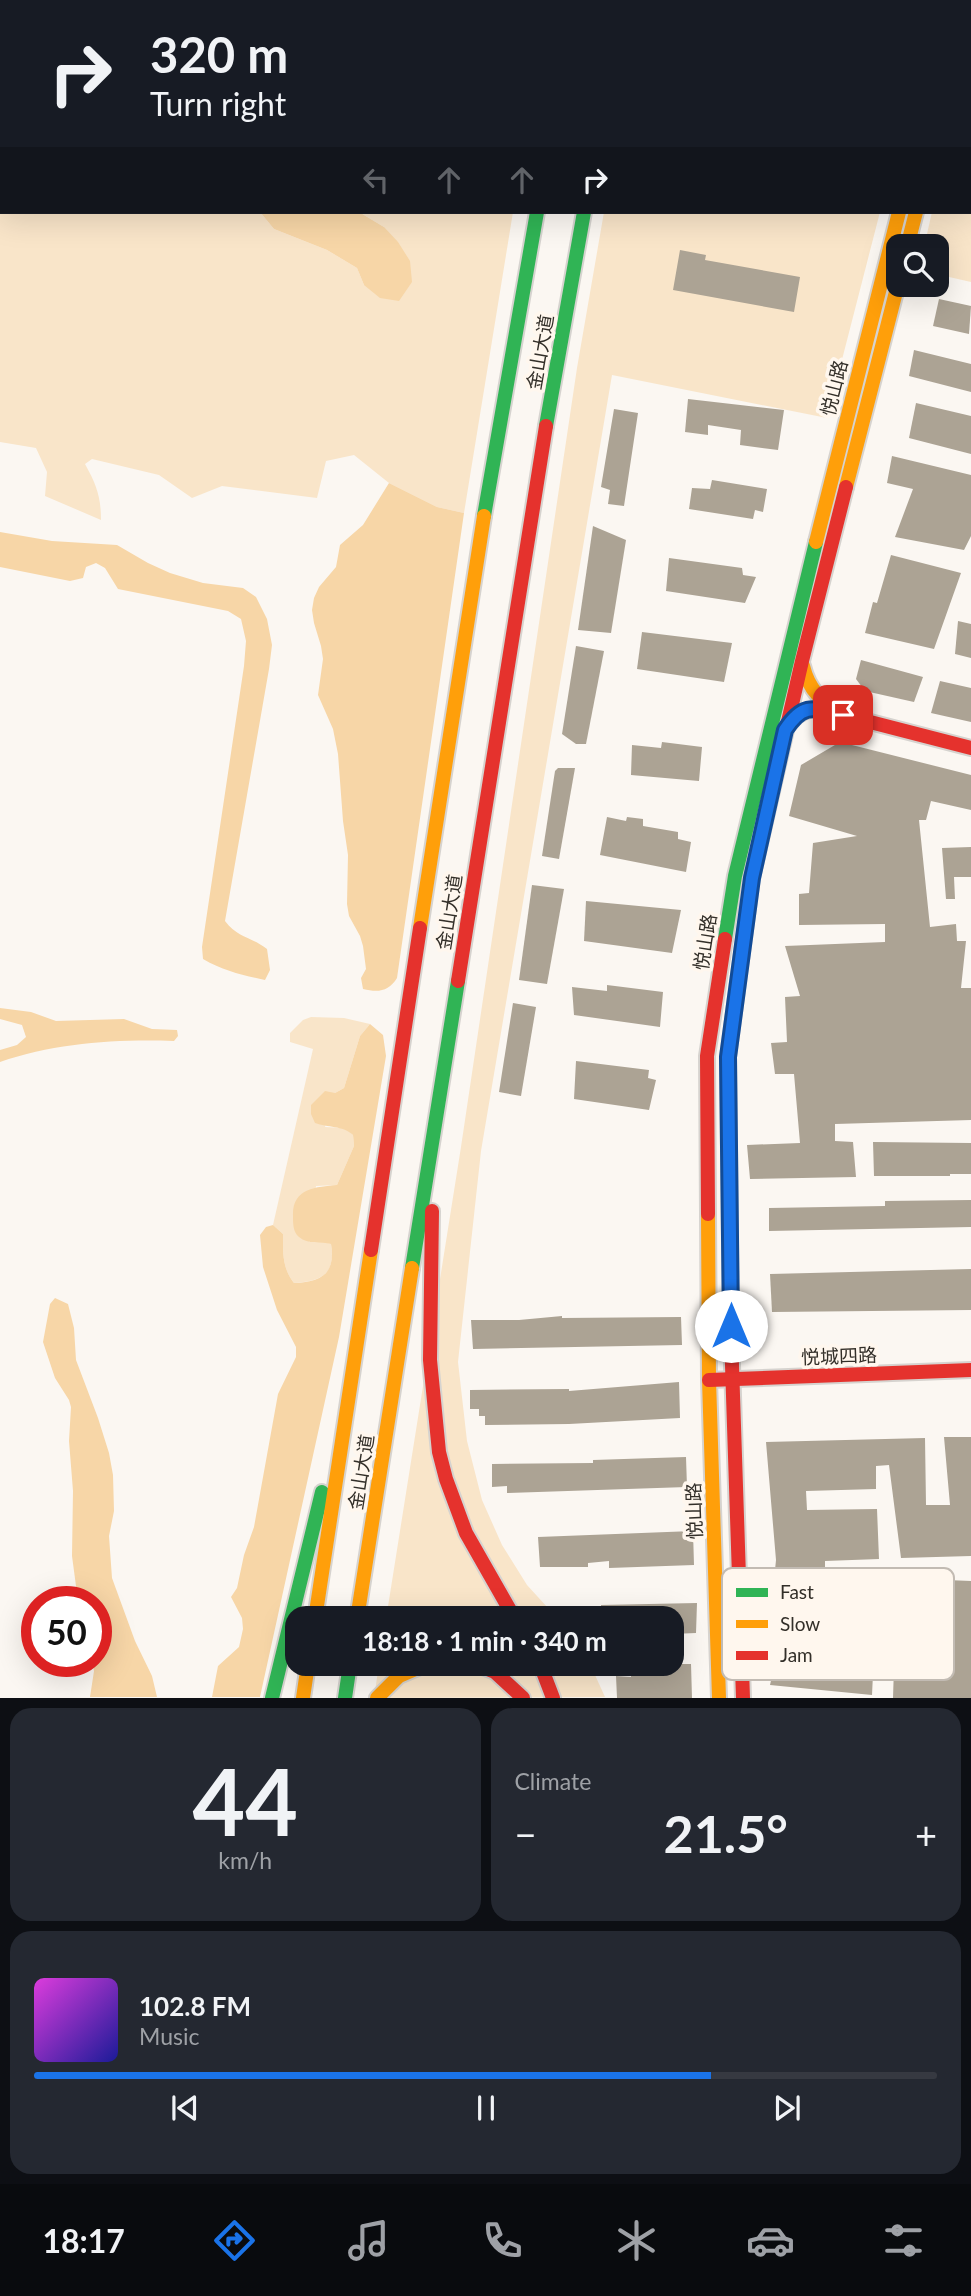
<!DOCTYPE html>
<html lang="en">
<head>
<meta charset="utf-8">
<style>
	body { margin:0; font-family:Lato,"Noto Sans SC",sans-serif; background:#242831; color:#f1f3f6; height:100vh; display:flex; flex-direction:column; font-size:26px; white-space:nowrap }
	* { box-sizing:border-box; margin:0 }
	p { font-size:23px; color:#9ea1a6 }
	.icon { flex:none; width:38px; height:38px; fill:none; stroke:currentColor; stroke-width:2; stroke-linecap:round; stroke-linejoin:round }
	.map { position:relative; height:1698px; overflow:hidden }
	.side { display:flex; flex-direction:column; gap:10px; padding:10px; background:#0d0f14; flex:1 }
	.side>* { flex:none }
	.banner { position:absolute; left:0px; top:0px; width:971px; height:214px; box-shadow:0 7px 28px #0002; background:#171b24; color:#f1f3f6; overflow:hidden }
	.tools { position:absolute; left:886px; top:234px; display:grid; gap:14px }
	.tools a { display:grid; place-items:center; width:63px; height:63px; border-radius:14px; background:#171b24; box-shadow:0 7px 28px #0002; font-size:35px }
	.speed { position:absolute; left:21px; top:1586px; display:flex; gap:14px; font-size:35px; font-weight:700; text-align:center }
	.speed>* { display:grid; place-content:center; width:91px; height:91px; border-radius:50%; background:#171b24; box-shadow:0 7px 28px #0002; line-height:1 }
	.speed .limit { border:10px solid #d22; background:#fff; color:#111 }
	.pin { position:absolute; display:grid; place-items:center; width:60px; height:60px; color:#fff; margin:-30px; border-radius:14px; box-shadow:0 4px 10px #0006 }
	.me { position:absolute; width:77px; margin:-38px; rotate:0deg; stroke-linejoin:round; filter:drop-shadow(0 0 5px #0008) }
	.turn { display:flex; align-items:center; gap:24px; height:147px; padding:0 35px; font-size:32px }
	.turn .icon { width:91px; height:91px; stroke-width:2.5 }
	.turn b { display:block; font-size:49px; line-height:60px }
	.lanes { display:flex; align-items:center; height:66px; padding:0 35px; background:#0003; justify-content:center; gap:35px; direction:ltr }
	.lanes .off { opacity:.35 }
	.big { font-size:52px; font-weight:700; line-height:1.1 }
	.side .widget { flex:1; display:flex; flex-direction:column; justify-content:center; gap:10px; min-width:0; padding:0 24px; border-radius:21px; background:#242831 }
	.side .dial { align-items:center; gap:0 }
	.dial b { font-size:91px; line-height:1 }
	.song { display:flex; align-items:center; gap:21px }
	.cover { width:84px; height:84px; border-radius:10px; background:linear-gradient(135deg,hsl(300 70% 55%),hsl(240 70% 35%)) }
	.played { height:7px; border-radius:4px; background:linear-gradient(90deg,#1a73e8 75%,#363941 75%) }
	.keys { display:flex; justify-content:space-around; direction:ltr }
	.heat { display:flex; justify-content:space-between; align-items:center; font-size:38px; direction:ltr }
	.side .tiles { flex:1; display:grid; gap:10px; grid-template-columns:1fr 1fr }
	.widget:last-child { grid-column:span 2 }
	.trip { position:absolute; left:285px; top:1606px; width:399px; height:70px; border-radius:21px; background:#171b24; box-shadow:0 7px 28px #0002; font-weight:700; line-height:70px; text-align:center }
	.tab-bar { display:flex; height:112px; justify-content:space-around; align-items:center; background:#090b0e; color:#9ea1a6 }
	.tab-bar .icon { width:49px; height:49px }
	.tab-bar .current { color:#1a73e8 }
	.tab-bar b { font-size:32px; color:#f1f3f6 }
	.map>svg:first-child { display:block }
	.green { fill:#f9e5c9 }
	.forest { fill:#f7d6a7 }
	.building { fill:#aca394 }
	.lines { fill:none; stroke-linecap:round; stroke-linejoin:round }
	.fast-casing { stroke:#d6d3cf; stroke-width:18 }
	.slow-casing { stroke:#d6d3cf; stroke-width:18 }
	.jam-casing { stroke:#d6d3cf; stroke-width:18 }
	.fast { stroke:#30b455; stroke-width:14 }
	.slow { stroke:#ff9f0a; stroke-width:14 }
	.jam { stroke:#e5322d; stroke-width:14 }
	.route-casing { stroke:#114b97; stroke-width:18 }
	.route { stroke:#1a73e8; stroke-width:12 }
	.labels { text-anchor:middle; stroke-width:7; stroke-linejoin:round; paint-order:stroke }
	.street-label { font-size:19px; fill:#332f29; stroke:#fff7ee }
	.key { fill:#fff7ee; stroke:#c2bbb3; stroke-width:2 }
	.key-label { font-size:19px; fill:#332f29 }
</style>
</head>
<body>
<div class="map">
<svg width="971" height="1698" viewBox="0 0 971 1698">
	<rect width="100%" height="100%" fill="#fbf7f2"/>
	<g class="green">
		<polygon points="971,50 971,282 936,274 936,247 924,247 932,212 970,212"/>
		<path d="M2,122v90h258l14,17 53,21 30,18 7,17 20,-58 -25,-15h154l-49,301 -27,-6 -48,-24 -35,-28 -28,6 -9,37 -95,-12 -30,12 -33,-23 -67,-16 -7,5c11,20 16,32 16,56l-56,-24 2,-24 -11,-24 -36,-6v-318z"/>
		<polygon points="604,212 880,212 827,418 612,375 481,1151 458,1362 467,1441 482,1500 502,1545 527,1585 558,1619 386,1619 461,1147 577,368"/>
		<path d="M311,1017l33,1 26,6 -10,12 -16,52 -9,5 -10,34 21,1 7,7 1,11 -17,39 -21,1 -7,56 13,-1 9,3c5,31 -10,37 -37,39 -12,-15 -11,-31 -11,-49l-10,-9 40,-176 -23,-7v-9l13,-13z"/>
		<polygon points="379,1664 590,1664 605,1697 374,1698"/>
	</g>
	<g class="forest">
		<polygon points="260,212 359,212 384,227 398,242 410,261 412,282 399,301 380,298 364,285 357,268 327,250 274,229"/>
		<path d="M389,483l48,24 27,6 -67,465c-8,13 -18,15 -34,11l-2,-11 5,-9 -3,-23 -3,-10 -11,-20 -2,-12 1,-49 -5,-34 -5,-67 -5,-25 -15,-34 5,-36 -2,-13 -7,-23 -2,-13 2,-12 5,-11 17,-20 4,-22 23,-20z"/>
		<path d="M0,532l52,9 65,4 31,18 22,10 33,10 40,5 13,9 11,22 5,26 -3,24 -44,252c13,17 25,15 42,28l3,21 -5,10c-23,-5 -41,-9 -62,-21l-1,-12 42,-281 2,-25 -5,-22 -13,-8 -110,-22 -13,-21 -9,-5 -10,4 -3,11 -13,3 -70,-14z"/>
		<path d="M0,1008l31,4 25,9 68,-2 28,10 25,1 1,6 -4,5c-58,-2 -119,2 -174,21v-12l17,-5 9,-8 -4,-12 -22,-6z"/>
		<path d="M370,1024l13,11 3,21 -47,281 -79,360h-48l6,-31 21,-19 4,-18 -1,-11 -11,-21 6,-9 7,-33 10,-28 24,-133 18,-37v-10l-19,-37 -14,-43 -3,-32 6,-8 7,-2 10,9c0,18 -1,34 11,49 27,-1 42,-9 37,-39 -10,-3 -23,1 -32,-7 -6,-5 -6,-13 -6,-21 -1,-28 23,-29 44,-31l17,-39 -1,-11c-11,-10 -25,-7 -38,-12l-4,-9v-9l14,-14 10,2 9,-5 16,-52z"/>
		<polygon points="55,1298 68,1304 74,1328 76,1360 98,1418 109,1453 113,1475 114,1511 109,1536 112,1578 135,1641 152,1676 157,1697 90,1697 94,1671 92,1661 96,1661 96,1601 78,1601 72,1556 73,1491 69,1441 71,1407 69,1400 55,1378 43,1342 50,1304"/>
	</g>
	<g class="building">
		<polygon points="680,250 706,255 705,260 800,277 794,312 673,290"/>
		<polygon points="939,299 971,306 969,334 933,326"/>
		<polygon points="914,350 971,364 971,392 909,376"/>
		<polygon points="688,399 784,410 778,450 740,445 741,430 708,425 708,435 685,432"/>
		<polygon points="916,403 971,416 971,454 909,438"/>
		<polygon points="614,409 638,413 624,506 608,504 610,490 601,487"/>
		<polygon points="892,456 971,475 971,536 964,550 895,537 913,489 887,483"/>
		<polygon points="712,480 767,489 763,512 755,510 753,519 689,509 692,488 710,489"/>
		<polygon points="593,526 626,540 611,633 578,630"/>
		<polygon points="891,555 961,573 934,649 865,633 873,602 877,603"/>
		<polygon points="669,558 742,568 743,575 756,577 745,603 666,591"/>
		<polygon points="958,621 971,624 971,658 955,654"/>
		<polygon points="642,632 732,643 724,682 637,669"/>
		<polygon points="576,646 604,651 586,744 576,744 562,734"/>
		<polygon points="861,660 923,677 914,702 865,691 856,679"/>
		<polygon points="940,681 971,688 971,722 931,713"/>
		<polygon points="662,742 702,747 699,781 631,775 632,745 661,748"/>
		<polygon points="840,742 971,775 971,810 931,801 926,820 919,820 930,927 956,924 957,941 966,941 961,988 971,988 971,1120 835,1124 835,1141 853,1142 856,1177 750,1179 747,1145 800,1143 794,1074 775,1074 771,1043 787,1042 785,997 800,996 785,946 885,942 885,924 799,925 799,894 809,893 813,843 857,836 789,816 801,765"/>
		<polygon points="558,768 575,768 559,859 542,856 555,771"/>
		<polygon points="607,817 626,821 627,817 643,819 643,826 678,832 678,839 691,842 686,872 600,855"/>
		<polygon points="971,847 971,877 954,877 955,899 946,899 942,848"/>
		<polygon points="532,885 564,889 547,984 519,980"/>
		<polygon points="586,901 681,910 672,953 584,941"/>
		<polygon points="607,985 663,992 660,1027 574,1015 572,987 607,991"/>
		<polygon points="513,1003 536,1007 521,1096 499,1092"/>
		<polygon points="576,1061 649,1070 648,1078 656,1080 649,1110 574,1099"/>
		<polygon points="873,1142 971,1143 971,1174 950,1174 950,1176 874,1176"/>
		<polygon points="971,1200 971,1227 769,1231 769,1208 885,1206 885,1201"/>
		<polygon points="971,1269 971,1310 772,1312 770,1274"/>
		<polygon points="562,1316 562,1318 681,1317 682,1345 473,1349 471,1320 519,1320"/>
		<polygon points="679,1382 680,1418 569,1424 485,1425 485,1416 479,1416 479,1409 470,1409 470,1390 569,1389 569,1391"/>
		<polygon points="944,1437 971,1437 971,1556 901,1558 889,1465 876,1466 876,1489 806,1491 807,1510 877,1509 879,1559 825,1561 825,1575 971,1581 971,1698 893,1698 895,1635 875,1632 872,1695 770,1685 775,1663 766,1660 773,1621 770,1620 776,1560 766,1442 925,1438 926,1505 950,1505"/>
		<polygon points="686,1457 687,1487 507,1493 507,1486 492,1487 492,1464 593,1463 593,1460"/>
		<polygon points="693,1531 694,1565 609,1568 609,1561 588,1563 588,1567 540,1567 538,1537"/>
		<polygon points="697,1603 696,1633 672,1634 672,1619 601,1619 601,1605"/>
		<polygon points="631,1664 691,1664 692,1698 617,1698 616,1676 631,1677"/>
	</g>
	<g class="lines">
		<defs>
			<g id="fast">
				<polyline points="574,0 574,2"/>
				<polyline points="951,0 951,2"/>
				<polyline points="546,426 584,212"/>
				<polyline points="484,516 537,212"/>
				<polyline points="725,939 735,876 816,542"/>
				<polyline points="412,1268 458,981"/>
				<polyline points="731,1335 728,1057 752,878 772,791"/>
				<polyline points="272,1698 322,1492"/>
				<polyline points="345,1698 350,1664"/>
			</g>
			<g id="slow">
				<polyline points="968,2 969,0"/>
				<polyline points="907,247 916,212"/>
				<polyline points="846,487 898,284"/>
				<polyline points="816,542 899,212"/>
				<path d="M788,726c17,-23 30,-17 55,-11 -21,-14 -34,-24 -40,-49"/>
				<polyline points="420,928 484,516"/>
				<polyline points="708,1214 709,1380 719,1698"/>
				<polyline points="315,1619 371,1250"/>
				<polyline points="357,1619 412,1268"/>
				<polyline points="303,1698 308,1664"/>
				<polyline points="377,1698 399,1676 427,1664"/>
			</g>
			<g id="jam">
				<polyline points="622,2 623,0"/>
				<polyline points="843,715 971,748"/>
				<polyline points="772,791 802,661 846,487"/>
				<polyline points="458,981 546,426"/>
				<polyline points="432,1211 430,1360 439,1452 446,1479 466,1533 515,1619"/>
				<polyline points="708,1214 707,1056 725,939"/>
				<polyline points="371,1250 420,928"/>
				<polyline points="731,1335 743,1698"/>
				<polyline points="709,1380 971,1370"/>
				<polyline points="475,1664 495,1672 523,1698"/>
				<polyline points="540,1664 553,1698"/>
			</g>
		</defs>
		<use href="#fast" class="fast-casing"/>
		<use href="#slow" class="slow-casing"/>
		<use href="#jam" class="jam-casing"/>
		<use href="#fast" class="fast"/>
		<use href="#slow" class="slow"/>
		<use href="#jam" class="jam"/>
	</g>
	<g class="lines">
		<defs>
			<path id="route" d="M731,1326l-3,-269 24,-179 33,-148c18,-28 29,-22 58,-15"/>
		</defs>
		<use href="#route" class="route-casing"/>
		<use href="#route" class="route"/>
	</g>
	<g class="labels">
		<g class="street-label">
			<text transform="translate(540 352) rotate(-80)" y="7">金山大道</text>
			<text transform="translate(834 388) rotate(-76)" y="7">悦山路</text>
			<text transform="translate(449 912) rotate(-81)" y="7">金山大道</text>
			<text transform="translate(705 942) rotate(-81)" y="7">悦山路</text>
			<text transform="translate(839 1356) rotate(-2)" y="7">悦城四路</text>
			<text transform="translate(361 1472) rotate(-81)" y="7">金山大道</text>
			<text transform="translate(694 1511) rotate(-92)" y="7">悦山路</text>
		</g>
	</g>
	<rect x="722" y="1568" width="232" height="112" rx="10" class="key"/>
	<rect x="736" y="1588" width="32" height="9" fill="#30b455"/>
	<rect x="736" y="1620" width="32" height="8" fill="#ff9f0a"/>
	<rect x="736" y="1651" width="32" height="9" fill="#e5322d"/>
	<g class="key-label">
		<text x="780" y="1599">Fast</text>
		<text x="780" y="1631">Slow</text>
		<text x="780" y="1662">Jam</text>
	</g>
</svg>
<div class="tools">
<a><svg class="icon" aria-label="search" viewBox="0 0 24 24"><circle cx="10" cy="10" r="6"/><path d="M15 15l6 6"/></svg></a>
</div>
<div class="speed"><div class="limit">50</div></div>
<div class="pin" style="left:843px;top:715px;background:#d93025"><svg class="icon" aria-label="arrive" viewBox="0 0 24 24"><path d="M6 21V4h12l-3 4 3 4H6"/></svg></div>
<svg class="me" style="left:731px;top:1326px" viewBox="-20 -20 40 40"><circle r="19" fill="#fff"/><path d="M0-13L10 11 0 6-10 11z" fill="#1a73e8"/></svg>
<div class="trip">18:18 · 1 min · 340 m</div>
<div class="banner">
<div class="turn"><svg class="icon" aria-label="right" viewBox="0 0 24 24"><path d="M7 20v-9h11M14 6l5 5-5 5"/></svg><div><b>320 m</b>Turn right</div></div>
<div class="lanes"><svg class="icon off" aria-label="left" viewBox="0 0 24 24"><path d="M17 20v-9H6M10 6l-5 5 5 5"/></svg><svg class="icon off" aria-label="ahead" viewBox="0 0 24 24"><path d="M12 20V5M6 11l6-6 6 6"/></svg><svg class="icon off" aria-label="ahead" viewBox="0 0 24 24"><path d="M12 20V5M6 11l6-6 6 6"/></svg><svg class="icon" aria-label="right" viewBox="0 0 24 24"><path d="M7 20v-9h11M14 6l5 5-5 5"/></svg></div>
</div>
</div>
<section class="side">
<div class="tiles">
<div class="widget dial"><b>44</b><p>km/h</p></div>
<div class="widget"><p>Climate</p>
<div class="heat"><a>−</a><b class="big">21.5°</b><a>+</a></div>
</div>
<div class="widget">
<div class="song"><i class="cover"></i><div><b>102.8 FM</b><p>Music</p></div></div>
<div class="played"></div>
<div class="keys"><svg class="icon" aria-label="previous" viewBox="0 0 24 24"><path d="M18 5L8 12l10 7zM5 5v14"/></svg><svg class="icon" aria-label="pause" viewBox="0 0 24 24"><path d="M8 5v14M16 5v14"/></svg><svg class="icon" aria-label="next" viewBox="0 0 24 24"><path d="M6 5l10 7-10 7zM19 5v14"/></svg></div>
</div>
</div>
</section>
<nav class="tab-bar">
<b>18:17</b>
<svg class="icon current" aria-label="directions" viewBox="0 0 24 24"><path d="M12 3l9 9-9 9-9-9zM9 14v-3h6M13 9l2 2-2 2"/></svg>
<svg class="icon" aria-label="music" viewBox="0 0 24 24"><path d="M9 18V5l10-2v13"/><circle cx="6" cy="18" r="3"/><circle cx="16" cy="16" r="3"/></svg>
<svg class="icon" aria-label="phone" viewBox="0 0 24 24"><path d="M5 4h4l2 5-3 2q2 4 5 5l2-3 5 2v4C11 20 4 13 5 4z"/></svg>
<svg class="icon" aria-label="climate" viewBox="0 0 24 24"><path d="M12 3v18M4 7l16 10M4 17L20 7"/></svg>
<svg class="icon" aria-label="car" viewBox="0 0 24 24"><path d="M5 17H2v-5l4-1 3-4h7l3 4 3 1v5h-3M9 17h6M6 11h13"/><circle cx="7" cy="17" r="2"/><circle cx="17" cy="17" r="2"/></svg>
<svg class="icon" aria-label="filters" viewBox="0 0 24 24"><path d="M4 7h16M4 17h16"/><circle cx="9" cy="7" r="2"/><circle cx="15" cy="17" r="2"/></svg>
</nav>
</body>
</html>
